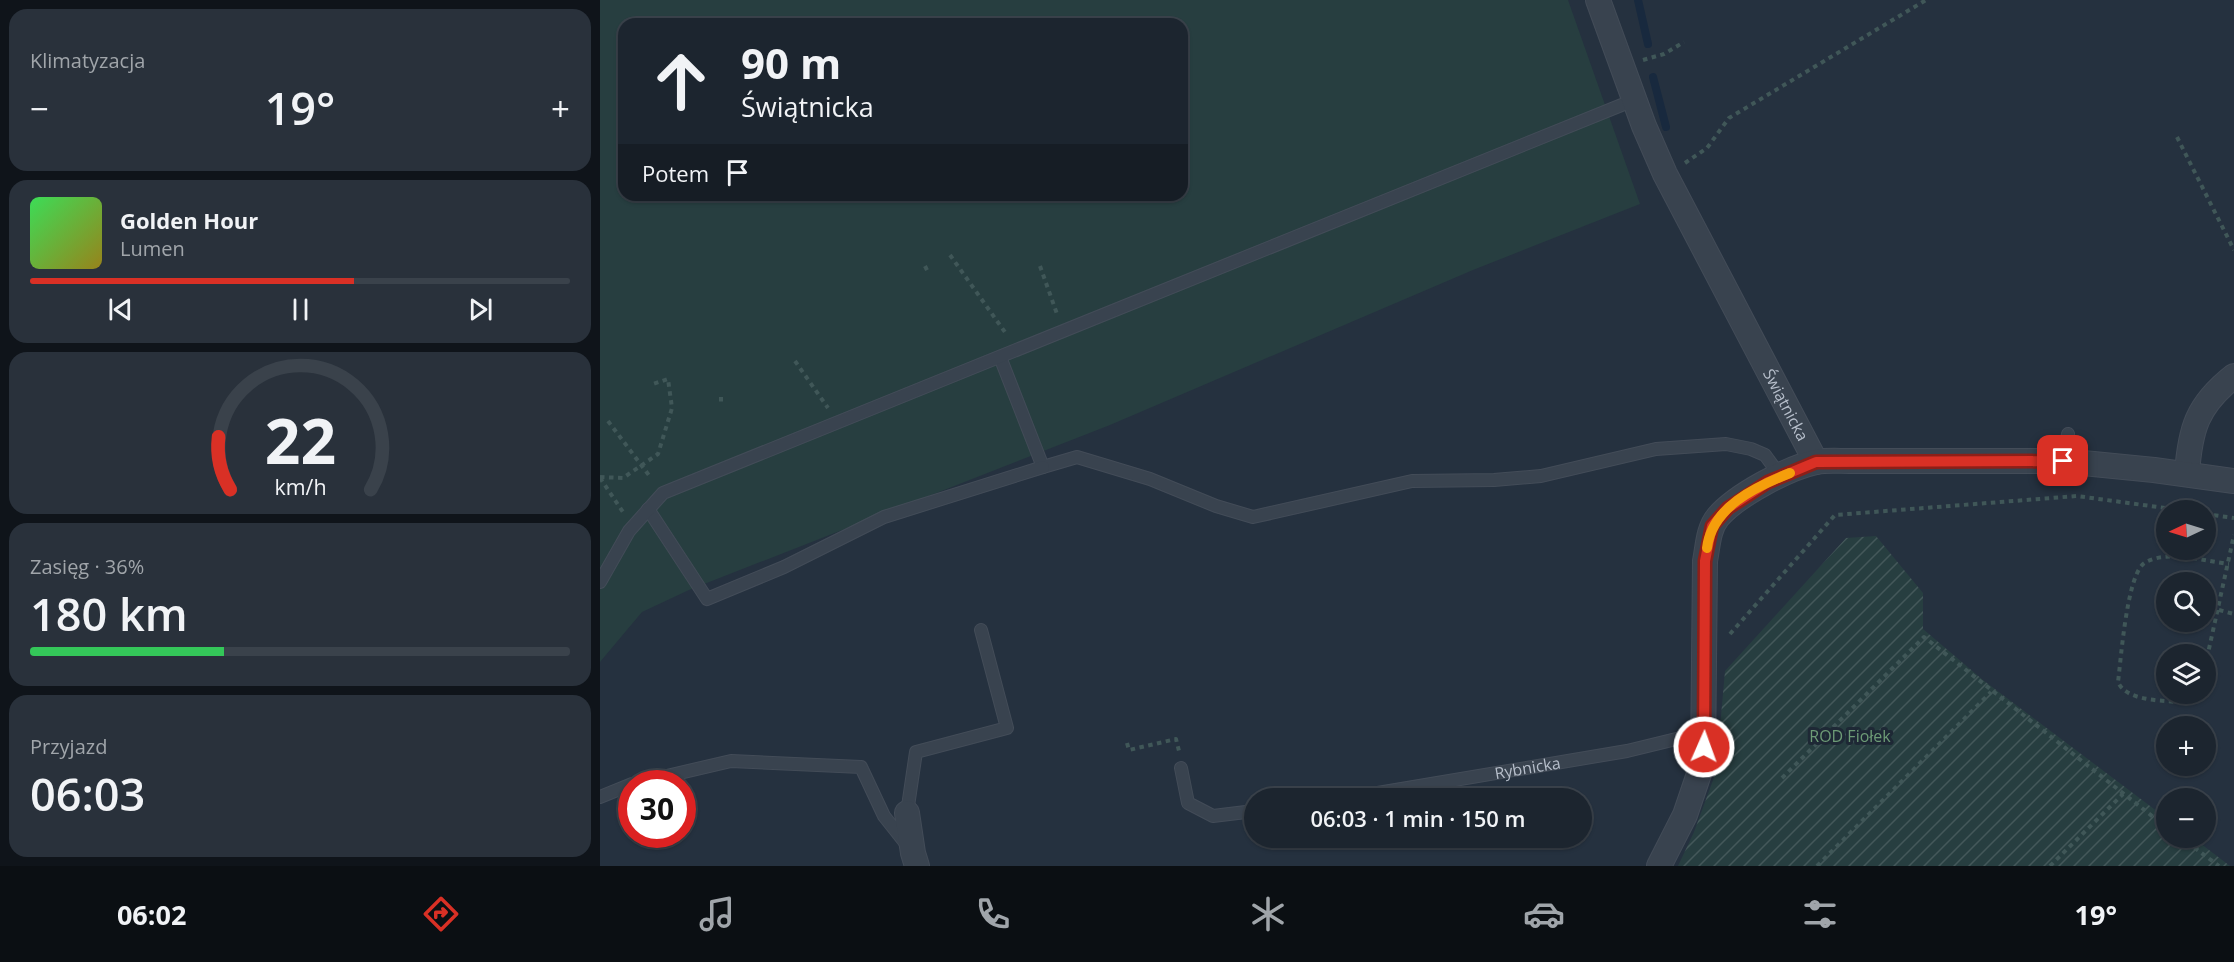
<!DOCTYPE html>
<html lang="pl">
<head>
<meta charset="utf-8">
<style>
	body { margin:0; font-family:"Open Sans",sans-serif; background:#29313b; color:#f1f3f6; height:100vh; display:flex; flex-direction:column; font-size:22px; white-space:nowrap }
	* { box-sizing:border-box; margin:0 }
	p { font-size:20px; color:#a0a5aa }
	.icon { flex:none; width:33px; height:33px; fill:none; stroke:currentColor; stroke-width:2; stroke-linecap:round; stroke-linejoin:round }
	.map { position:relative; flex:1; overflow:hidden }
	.sheet { display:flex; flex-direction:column; gap:9px; padding:9px; background:#0f141a; width:600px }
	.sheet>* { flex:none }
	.guide { position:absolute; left:18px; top:18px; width:570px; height:183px; border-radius:18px; box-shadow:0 2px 4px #0004,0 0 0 2px #3a424b; background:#1c252f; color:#f1f3f6; overflow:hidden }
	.needle { width:39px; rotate:266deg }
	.tools { position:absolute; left:1556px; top:500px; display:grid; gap:12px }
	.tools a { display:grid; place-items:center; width:60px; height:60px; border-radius:50%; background:#1c252f; box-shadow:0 2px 4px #0004,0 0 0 2px #3a424b; font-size:30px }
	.speed { position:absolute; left:18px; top:770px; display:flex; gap:12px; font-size:30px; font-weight:700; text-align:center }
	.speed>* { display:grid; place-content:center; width:78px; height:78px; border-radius:50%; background:#1c252f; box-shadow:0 2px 4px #0004,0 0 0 2px #3a424b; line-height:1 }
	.speed .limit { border:9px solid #d22; background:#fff; color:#111 }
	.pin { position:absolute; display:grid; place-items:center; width:51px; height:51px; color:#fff; margin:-26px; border-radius:12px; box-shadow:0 3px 9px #0006 }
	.me { position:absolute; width:66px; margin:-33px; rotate:2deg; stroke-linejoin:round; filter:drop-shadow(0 0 4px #0008) }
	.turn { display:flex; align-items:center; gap:21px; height:126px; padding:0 24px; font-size:27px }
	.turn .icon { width:78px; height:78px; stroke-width:2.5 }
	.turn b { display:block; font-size:42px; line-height:51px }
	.then { display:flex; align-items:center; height:57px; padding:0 24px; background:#0003; gap:12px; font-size:22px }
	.big { font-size:45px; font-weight:600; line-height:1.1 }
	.sheet .tile { flex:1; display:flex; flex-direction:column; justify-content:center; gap:9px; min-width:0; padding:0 21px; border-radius:18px; background:#29313b }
	.sheet .dial { align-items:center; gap:0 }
	.dial svg { height:156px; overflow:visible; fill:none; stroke:#3a424b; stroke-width:7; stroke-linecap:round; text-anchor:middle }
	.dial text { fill:#f1f3f6; stroke:none }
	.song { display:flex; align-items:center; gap:18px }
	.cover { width:72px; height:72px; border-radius:9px; background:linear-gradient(135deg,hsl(130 70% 55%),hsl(50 70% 35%)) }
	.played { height:6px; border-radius:3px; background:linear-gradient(90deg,#d93025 60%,#3a424b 60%) }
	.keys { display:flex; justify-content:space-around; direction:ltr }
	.heat { display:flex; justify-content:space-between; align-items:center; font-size:33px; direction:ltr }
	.charge { height:9px; border-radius:4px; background:linear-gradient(90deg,#34c759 36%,#3a424b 0) }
	.trip { position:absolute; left:644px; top:788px; width:348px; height:60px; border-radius:30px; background:#1c252f; box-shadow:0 2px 4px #0004,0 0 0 2px #3a424b; font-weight:600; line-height:60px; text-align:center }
	.menu { display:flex; height:96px; justify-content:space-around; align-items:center; background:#0b0f13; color:#a0a5aa }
	.menu .icon { width:42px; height:42px }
	.menu .current { color:#d93025 }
	.menu b { font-size:27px; color:#f1f3f6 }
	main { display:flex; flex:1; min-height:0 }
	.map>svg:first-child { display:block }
	.park { fill:#273e40; fill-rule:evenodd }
	.garden { fill:url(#garden-furrows) }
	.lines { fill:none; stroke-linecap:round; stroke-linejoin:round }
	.stream { stroke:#18293e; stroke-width:8 }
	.service-casing { stroke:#434c58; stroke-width:14 }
	.minor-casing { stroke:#434c58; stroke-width:26 }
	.path { stroke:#405758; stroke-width:4; stroke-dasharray:4.5 4.5; stroke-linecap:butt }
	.service { stroke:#39434f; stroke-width:12 }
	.minor { stroke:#39434f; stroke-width:24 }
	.route-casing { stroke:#8d1f18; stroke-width:15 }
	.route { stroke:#d93025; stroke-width:10 }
	.slow { stroke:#f59e0b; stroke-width:10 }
	.labels { text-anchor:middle; stroke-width:6; stroke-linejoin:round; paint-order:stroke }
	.street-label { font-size:16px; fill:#b6beca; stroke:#1e2835 }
	.park-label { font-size:16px; fill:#6d9b76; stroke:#1e2835 }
</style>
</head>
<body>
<main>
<section class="sheet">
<div class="tile"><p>Klimatyzacja</p>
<div class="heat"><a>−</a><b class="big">19°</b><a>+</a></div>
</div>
<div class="tile">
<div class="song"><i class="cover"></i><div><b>Golden Hour</b><p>Lumen</p></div></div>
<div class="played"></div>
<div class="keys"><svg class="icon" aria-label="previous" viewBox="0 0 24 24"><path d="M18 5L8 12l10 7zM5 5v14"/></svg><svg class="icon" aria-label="pause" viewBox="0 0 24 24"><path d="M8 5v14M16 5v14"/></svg><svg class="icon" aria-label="next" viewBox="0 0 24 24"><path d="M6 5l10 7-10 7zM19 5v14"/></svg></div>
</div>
<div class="tile dial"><svg viewBox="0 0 100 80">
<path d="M14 69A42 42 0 1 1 86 69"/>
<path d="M14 69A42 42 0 0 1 8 42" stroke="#d93025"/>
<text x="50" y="56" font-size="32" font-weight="700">22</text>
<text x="50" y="72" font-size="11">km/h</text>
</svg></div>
<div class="tile"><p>Zasięg · 36%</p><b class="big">180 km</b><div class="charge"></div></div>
<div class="tile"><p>Przyjazd</p><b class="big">06:03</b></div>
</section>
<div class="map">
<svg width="1634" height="866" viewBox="0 0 1634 866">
	<defs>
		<pattern id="garden-furrows" width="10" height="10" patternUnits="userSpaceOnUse" patternTransform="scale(1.5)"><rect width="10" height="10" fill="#273e40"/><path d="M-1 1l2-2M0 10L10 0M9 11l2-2" fill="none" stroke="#44585a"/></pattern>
	</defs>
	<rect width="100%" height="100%" fill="#25313f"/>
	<path class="park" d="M0,0h968l72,204 -167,66 -363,155 -421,165 -47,22 -42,50zM24,24h558v171h-558z"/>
	<polygon class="garden" points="1276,536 1323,593 1323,629 1383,680 1566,818 1566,837 1592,837 1630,866 1078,866 1094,832 1116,772 1125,671 1246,538"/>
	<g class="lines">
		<g class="stream">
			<polyline points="1038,0 1048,44"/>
			<polyline points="1053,77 1066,127"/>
		</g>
		<defs>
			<g id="service">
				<polyline points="400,357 443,467 477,457 550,479 616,506 653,517 812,481 894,480 941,476 1056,449 1126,444 1151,449 1165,455 1181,477"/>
				<polyline points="1463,461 1468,434"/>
				<polyline points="48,509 107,599 184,567 284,517 443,467"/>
				<polyline points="0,582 29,531 63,493 1034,100"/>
				<polyline points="581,768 588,803 613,816 654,811"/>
				<polyline points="37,783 131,761 261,767 284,816 307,845"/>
				<polyline points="0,797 32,784"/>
				<path id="s1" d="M748,798l279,-47 78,-19"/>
				<polyline points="307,813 316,752 407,728 381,630"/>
			</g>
			<g id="minor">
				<path id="s2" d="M998,0l46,126 21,48 151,288"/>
				<path d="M1587,474c3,-45 10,-69 47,-98"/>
				<polyline points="307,813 313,853 317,866"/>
				<path d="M1059,866l26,-51 18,-53 2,-201c3,-15 3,-32 13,-44 19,-22 70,-49 98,-55 10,-2 22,-1 33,-1h214l91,9 80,11"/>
			</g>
		</defs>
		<use href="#service" class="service-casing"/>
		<use href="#minor" class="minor-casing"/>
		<g class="path">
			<polyline points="1043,60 1064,54 1084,42"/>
			<polyline points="1577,137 1634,250"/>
			<polyline points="1085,163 1107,148 1129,118 1326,0"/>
			<polyline points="350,255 407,335"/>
			<polyline points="325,266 328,272"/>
			<polyline points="440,266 457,314"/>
			<polyline points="195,361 228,408"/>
			<polyline points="121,397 121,405"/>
			<polyline points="8,421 51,478"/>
			<polyline points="0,477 23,478 58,454 72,408 68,379 53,384"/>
			<polyline points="0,478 23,512"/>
			<polyline points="1605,514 1634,518"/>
			<polyline points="1619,610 1634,614"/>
			<polyline points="1130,634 1235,515 1477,496 1580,510"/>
			<polyline points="1605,667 1634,535"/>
			<path d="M1595,693l-7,10c-20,-3 -61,0 -70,-21 3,-22 9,-112 28,-120 23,-12 59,-1 83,2"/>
			<polyline points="527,743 529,750 576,739 579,751"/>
			<polyline points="1182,778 1324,637 1566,827"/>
			<polyline points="1580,837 1619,866"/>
			<polyline points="1217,866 1391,692"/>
			<polyline points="1450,866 1523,794"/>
		</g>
		<use href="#service" class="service"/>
		<use href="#minor" class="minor"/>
	</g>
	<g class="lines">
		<defs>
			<polyline id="route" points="1104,747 1105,561 1112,526 1128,508 1168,482 1216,462 1463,461"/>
		</defs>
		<use href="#route" class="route-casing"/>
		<use href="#route" class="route"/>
		<path class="slow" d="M1107,548c5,-41 48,-61 83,-75"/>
	</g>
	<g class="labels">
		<g class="street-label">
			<text dy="6" stroke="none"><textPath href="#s2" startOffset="447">Świątnicka</textPath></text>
			<text dy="6" stroke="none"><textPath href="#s1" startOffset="182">Rybnicka</textPath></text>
		</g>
		<g class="park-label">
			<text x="1250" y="742">ROD Fiołek</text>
		</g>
	</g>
</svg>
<div class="tools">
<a><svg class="needle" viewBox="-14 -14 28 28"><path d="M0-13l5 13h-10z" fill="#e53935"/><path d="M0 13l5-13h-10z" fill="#a0a5aa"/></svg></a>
<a><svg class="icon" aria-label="search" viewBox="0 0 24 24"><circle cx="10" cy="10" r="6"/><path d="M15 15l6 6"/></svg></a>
<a><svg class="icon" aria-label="layers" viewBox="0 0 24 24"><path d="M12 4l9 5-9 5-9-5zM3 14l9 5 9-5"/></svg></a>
<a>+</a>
<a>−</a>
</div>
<div class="speed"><div class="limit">30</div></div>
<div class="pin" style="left:1463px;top:461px;background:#d93025"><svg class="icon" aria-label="arrive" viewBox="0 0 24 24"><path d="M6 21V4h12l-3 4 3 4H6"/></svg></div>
<svg class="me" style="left:1104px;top:747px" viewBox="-20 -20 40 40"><circle r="17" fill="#d93025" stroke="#fff" stroke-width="3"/><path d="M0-11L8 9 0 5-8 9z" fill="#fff"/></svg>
<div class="trip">06:03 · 1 min · 150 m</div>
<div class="guide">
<div class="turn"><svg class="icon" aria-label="ahead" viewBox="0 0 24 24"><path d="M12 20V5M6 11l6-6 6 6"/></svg><div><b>90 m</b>Świątnicka</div></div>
<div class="then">Potem<svg class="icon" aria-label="arrive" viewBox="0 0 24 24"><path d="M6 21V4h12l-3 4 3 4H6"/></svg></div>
</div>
</div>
</main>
<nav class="menu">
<b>06:02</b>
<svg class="icon current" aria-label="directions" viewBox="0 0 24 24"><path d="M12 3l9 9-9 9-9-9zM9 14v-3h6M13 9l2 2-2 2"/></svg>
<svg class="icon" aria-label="music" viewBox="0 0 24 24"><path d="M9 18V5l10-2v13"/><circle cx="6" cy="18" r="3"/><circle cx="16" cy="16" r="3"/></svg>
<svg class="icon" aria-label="phone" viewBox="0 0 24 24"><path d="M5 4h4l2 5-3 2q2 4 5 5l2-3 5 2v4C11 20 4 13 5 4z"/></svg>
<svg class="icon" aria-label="climate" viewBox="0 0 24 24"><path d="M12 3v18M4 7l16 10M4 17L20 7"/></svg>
<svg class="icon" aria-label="car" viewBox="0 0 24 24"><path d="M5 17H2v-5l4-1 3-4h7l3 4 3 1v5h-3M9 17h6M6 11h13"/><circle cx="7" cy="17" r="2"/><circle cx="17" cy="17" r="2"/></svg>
<svg class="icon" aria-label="filters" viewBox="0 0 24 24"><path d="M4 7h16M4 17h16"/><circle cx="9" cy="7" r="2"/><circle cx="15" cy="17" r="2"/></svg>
<b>19°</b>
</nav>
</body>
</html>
